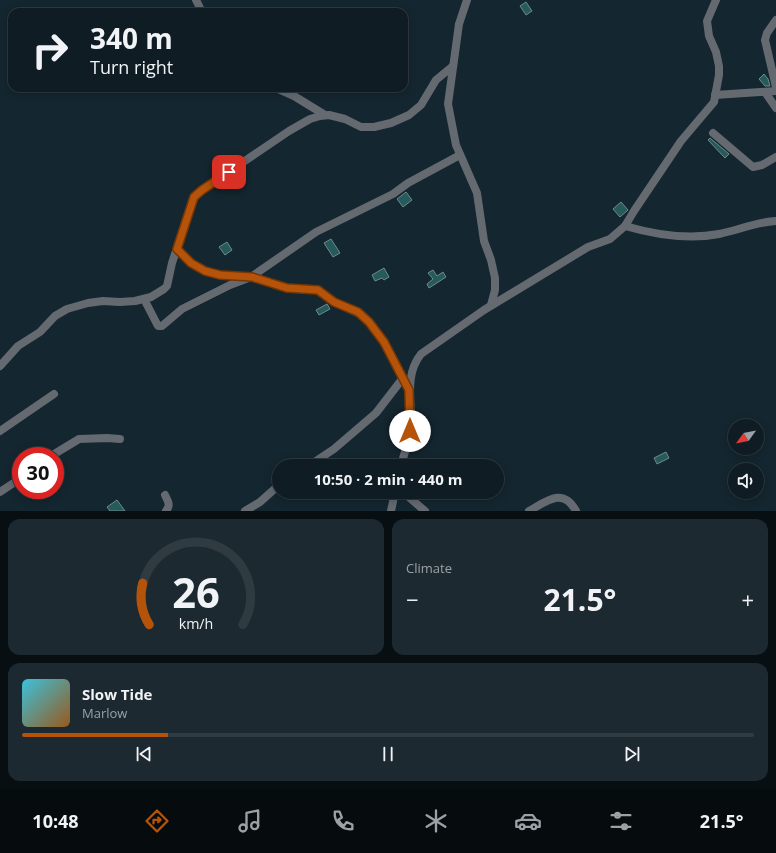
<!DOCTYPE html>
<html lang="en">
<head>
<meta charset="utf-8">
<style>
	body { margin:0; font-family:"Open Sans",sans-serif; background:#1d2930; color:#f1f3f6; height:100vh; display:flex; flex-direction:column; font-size:15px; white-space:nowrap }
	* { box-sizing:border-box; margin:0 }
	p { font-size:13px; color:#9ba1a6 }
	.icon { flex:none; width:22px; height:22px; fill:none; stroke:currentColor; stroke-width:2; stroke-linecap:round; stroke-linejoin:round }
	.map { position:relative; height:511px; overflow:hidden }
	.panel { display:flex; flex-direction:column; gap:8px; padding:8px; background:#080f13; flex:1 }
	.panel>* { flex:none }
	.guide { position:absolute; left:8px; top:8px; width:400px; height:84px; border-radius:12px; box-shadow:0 2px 10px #0003,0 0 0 1px #2f3a41; background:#0f1c23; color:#f1f3f6; overflow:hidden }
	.needle { width:26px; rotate:237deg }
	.controls { position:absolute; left:728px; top:419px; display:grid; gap:8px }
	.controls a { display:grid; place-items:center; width:36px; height:36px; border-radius:50%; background:#0f1c23; box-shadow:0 2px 10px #0003,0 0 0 1px #2f3a41; font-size:20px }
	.speed { position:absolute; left:12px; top:447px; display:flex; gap:8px; font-size:20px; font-weight:700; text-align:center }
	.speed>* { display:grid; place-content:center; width:52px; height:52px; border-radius:50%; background:#0f1c23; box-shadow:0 2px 10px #0003,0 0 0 1px #2f3a41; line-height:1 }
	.speed .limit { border:6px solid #d22; background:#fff; color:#111 }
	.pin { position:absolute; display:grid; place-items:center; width:34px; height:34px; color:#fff; margin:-17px; border-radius:8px; box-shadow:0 2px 6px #0006 }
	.me { position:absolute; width:44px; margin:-22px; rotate:0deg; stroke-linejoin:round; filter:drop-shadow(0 0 3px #0008) }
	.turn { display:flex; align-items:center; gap:14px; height:84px; padding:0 16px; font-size:18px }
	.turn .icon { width:52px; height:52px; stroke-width:2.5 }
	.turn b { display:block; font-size:28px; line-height:34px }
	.big { font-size:30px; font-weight:700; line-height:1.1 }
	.panel .tile { flex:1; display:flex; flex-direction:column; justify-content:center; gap:6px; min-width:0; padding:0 14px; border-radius:12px; background:#1d2930 }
	.panel .dial { align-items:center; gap:0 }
	.dial svg { height:104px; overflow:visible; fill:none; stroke:#2f3a41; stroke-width:7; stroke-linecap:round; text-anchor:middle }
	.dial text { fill:#f1f3f6; stroke:none }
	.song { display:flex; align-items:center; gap:12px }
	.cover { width:48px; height:48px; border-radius:6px; background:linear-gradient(135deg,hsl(190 70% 55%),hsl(30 70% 35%)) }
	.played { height:4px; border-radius:2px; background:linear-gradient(90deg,#b45309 20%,#2f3a41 20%) }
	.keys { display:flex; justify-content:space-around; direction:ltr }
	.heat { display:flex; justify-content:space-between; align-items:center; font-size:22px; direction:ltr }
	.panel .tiles { flex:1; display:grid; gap:8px; grid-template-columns:1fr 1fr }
	.tile:last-child { grid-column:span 2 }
	.trip { position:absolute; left:272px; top:459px; width:232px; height:40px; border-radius:20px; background:#0f1c23; box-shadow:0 2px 10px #0003,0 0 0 1px #2f3a41; font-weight:700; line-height:40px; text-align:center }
	.menu { display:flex; height:64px; justify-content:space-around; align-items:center; background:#060b0e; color:#9ba1a6 }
	.menu .icon { width:28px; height:28px }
	.menu .active { color:#b45309 }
	.menu b { font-size:18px; color:#f1f3f6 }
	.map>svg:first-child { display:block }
	.building { fill:#265b5e; stroke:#71898a }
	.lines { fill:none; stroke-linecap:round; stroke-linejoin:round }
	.street { stroke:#656a71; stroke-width:8 }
	.route-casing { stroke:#753606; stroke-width:10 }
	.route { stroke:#b45309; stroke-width:7 }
</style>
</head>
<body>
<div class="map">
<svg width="776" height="511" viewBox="0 0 776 511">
	<rect width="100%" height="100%" fill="#14262f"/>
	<g class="building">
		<polygon points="526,2 532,11 526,15 520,6"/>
		<polygon points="764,74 768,79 770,86 765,86 759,79"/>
		<polygon points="710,138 729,154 725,158 708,140"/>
		<polygon points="406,192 412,200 403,207 397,199"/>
		<polygon points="621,202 628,210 620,217 613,209"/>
		<polygon points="331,239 340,253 333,257 324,243"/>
		<polygon points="227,242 232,250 225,255 219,247"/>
		<polygon points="384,268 389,277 384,280 382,278 375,281 372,275"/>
		<polygon points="433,270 437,276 443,272 446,277 429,288 427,284 433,279 428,273"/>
		<polygon points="327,304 330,309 319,315 316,310"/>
		<polygon points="666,452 669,458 657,464 654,458"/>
		<polygon points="117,500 125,511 110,511 107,507"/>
	</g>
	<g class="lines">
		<g class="street">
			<polyline points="196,0 202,12"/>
			<polyline points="467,0 459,24 448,104 456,145 477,193 484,241 491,260 495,278 495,290 491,305"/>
			<polyline points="776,20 767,33 765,40 776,87"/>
			<polyline points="276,88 294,96 325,115"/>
			<polyline points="765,92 776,108"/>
			<polyline points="715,95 776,91"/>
			<polyline points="713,133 753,167 762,165 776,157"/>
			<path d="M625,226c31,9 63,14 94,8 20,-4 37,-12 57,-13"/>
			<polyline points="177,249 191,263 205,271 220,275 251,277 287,288 318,290 334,302 358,313 369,322 384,342 409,389"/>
			<polyline points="144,299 158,326 162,326 182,309 230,285 251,277 316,232 393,194 408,183 460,155"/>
			<polyline points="0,366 18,346 40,332 55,316 67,309 88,303 103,301 120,302 135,301 151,297 164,289 167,286 172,263 194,197 202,190 289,131 310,119 320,116 329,115 345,119 361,127 374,127 391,123 409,115 421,105 436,80 453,66"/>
			<polyline points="0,431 54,394"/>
			<polyline points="51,456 79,439 107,438 120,439"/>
			<polyline points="303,466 313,463 334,449 376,413 403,378"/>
			<path d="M401,466c3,-13 9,-27 10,-40 1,-24 -7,-51 10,-72l63,-44 104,-63 22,-8 15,-13 9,-15 47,-70 33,-39 5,-27v-9l-3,-14 -7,-16 -2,-15 9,-21"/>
			<polyline points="0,492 21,478"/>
			<polyline points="403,492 425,511"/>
			<path d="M165,495c3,6 6,10 1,16"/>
			<polyline points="245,511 260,502 279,485"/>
			<polyline points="391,511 395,492"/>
			<path d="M529,511c18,-10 34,-24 47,0"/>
		</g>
	</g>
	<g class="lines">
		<defs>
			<polyline id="route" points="229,172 202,190 194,197 177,249 191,263 205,271 220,275 252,277 287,288 318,290 334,302 358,312 369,322 384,342 409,390 410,431"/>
		</defs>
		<use href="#route" class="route-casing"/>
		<use href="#route" class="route"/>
	</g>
</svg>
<div class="controls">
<a><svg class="needle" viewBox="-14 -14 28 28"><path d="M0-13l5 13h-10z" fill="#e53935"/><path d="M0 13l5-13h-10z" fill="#9ba1a6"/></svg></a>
<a><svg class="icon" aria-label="sound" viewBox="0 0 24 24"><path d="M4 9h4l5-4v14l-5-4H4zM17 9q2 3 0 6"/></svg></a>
</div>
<div class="speed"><div class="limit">30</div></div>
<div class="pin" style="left:229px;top:172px;background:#d93025"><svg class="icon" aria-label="arrive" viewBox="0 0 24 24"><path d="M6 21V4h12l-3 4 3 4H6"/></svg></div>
<svg class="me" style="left:410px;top:431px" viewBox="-20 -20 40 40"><circle r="19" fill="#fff"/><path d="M0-13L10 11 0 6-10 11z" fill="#b45309"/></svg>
<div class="trip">10:50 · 2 min · 440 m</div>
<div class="guide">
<div class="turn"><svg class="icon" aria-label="right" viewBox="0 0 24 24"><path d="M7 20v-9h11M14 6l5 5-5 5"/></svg><div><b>340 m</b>Turn right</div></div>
</div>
</div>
<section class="panel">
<div class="tiles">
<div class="tile dial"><svg viewBox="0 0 100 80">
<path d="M14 69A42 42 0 1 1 86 69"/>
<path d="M14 69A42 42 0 0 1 9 37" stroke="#b45309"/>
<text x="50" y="56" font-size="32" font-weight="700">26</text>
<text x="50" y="72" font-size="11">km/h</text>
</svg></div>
<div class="tile"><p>Climate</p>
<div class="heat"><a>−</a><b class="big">21.5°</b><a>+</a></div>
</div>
<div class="tile">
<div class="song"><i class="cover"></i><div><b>Slow Tide</b><p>Marlow</p></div></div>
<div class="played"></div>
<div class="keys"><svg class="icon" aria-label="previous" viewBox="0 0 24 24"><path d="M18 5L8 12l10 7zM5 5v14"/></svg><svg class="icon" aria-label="pause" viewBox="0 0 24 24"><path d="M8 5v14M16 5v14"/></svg><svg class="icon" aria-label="next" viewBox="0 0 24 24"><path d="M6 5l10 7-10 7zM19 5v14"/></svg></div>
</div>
</div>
</section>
<nav class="menu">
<b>10:48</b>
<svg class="icon active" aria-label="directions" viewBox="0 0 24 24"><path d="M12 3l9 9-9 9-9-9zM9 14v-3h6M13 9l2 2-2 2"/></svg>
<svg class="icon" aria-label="music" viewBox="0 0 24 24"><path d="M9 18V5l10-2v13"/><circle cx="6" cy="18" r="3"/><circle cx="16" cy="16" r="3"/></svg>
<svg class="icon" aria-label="phone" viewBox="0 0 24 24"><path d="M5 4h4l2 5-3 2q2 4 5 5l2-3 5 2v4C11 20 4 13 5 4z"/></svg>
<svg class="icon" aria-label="climate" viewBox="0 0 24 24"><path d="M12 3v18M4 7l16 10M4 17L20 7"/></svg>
<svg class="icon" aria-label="car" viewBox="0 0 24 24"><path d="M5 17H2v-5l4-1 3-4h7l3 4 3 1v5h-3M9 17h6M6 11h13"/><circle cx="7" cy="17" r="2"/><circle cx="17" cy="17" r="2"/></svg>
<svg class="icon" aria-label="filters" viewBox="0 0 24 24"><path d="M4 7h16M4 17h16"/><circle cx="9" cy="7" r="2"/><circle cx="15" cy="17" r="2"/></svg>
<b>21.5°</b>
</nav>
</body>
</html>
